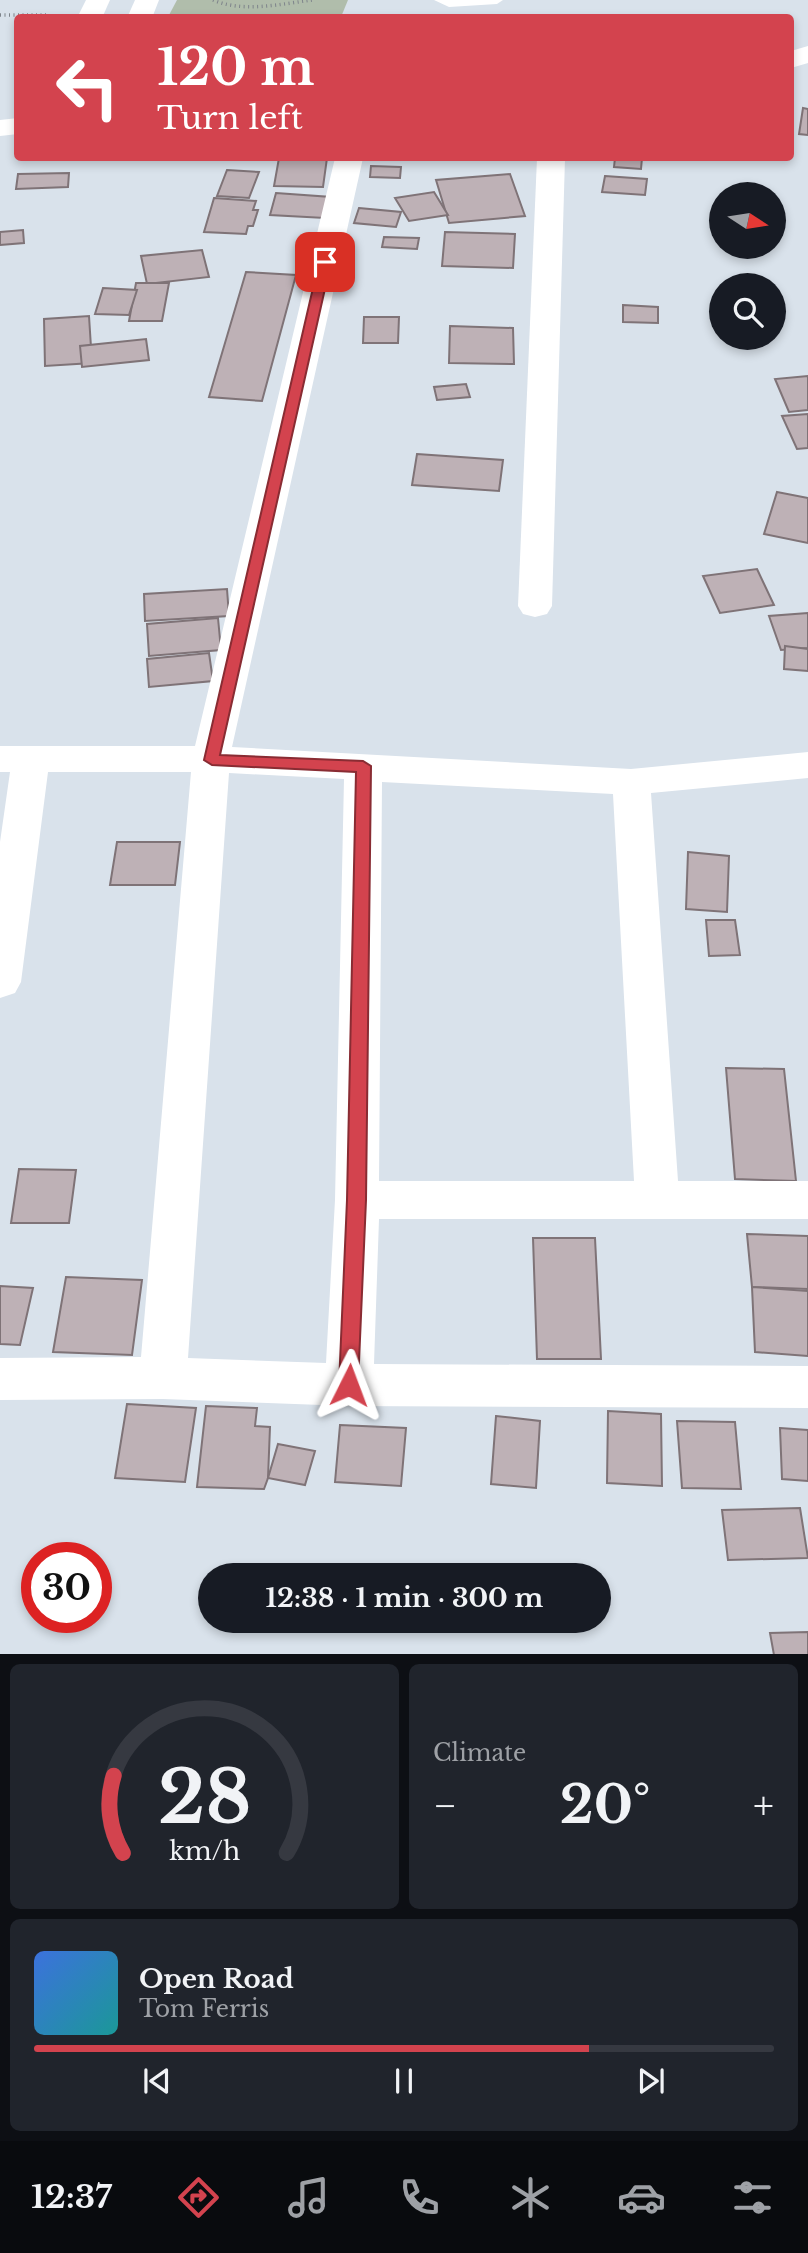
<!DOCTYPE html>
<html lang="en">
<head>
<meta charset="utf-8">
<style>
	body { margin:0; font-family:"Libre Baskerville",serif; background:#20242c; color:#f1f3f6; height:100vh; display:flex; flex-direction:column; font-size:26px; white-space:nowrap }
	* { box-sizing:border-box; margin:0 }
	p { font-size:23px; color:#9ea1a6 }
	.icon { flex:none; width:38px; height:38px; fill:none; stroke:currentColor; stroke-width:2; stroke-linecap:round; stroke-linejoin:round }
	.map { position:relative; height:1654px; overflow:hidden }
	.panel { display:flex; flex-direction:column; gap:10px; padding:10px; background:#0d0f14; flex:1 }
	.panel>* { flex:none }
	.banner { position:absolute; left:14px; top:14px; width:780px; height:147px; border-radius:7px; box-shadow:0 4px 10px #0003; background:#d3434e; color:#fff; overflow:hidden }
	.needle { width:46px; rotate:102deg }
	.controls { position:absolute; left:709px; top:182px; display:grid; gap:14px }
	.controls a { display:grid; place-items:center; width:77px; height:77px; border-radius:50%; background:#171b24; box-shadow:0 4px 10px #0003; font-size:35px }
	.speed { position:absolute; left:21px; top:1542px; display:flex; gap:14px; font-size:35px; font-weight:700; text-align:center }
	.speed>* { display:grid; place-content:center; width:91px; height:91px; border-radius:50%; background:#171b24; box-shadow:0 4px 10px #0003; line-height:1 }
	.speed .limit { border:10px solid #d22; background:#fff; color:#111 }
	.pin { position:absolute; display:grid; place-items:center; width:60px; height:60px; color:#fff; margin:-30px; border-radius:14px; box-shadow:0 4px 10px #0006 }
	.me { position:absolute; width:77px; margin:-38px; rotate:3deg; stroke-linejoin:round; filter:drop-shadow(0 0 5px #0008) }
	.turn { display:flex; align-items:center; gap:24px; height:147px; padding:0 28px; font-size:32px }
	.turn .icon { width:91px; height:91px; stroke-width:2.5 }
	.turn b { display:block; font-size:49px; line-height:60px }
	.big { font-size:52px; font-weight:700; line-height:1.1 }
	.panel .card { flex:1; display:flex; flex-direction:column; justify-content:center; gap:10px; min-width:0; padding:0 24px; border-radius:10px; background:#20242c }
	.panel .dial { align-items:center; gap:0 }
	.dial svg { height:182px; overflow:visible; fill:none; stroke:#363941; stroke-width:7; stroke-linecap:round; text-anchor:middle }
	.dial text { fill:#f1f3f6; stroke:none }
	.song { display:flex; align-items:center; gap:21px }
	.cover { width:84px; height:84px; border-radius:10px; background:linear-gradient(135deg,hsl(220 70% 55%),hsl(180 70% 35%)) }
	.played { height:7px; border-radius:4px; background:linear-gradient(90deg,#d3434e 75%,#363941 75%) }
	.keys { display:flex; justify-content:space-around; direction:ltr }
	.heat { display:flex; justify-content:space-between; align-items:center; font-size:38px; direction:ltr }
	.panel .tiles { flex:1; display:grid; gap:10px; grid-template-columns:1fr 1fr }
	.card:last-child { grid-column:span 2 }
	.trip { position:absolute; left:198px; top:1563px; width:413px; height:70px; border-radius:35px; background:#171b24; box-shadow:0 4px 10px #0003; font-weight:700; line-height:70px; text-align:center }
	.menu { display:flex; height:112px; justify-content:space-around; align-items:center; background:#090b0e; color:#9ea1a6 }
	.menu .icon { width:49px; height:49px }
	.menu .current { color:#d3434e }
	.menu b { font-size:32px; color:#f1f3f6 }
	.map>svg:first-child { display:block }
	.green { fill:#b0bdab }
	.building { fill:#beb1b6; stroke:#7f7377; stroke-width:2 }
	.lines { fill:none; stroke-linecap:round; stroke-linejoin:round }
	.path { stroke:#7e848b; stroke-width:3.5; stroke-dasharray:1 3.5; stroke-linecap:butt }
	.service { fill:#fff; fill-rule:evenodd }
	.minor { fill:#fff; fill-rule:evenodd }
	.tertiary { fill:#fff; fill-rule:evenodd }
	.primary { fill:#fff; fill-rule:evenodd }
	.route { fill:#d3434e; stroke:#892c33; stroke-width:2 }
</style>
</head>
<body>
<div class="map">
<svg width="808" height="1655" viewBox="0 0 808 1655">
	<rect width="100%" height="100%" fill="#d9e2eb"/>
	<polygon class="green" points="177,0 348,0 341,17 168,17"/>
	<g class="building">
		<polygon points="803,108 808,109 808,135 799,134"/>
		<polygon points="279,158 327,158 323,187 274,186"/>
		<polygon points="615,158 642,158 641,169 614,167"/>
		<polygon points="371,166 401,167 400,178 370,177"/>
		<polygon points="227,170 259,172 249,198 217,196"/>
		<polygon points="69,173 68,187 16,189 18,174"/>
		<polygon points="510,174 525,216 449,223 436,180"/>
		<polygon points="605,176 647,179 645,195 602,192"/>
		<polygon points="434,192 448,215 409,221 395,198"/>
		<polygon points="276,193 331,197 325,218 270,215"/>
		<polygon points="214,198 256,201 253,210 258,210 253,226 248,226 246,234 204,232"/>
		<polygon points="359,208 401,212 396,227 354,223"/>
		<polygon points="23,230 24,243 0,245 0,232"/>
		<polygon points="445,232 515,234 513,268 442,266"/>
		<polygon points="384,237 419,238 417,249 382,247"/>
		<polygon points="202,250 209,277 147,284 141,256"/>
		<polygon points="246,272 296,275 262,401 209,397"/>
		<polygon points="136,283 169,283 162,321 129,321"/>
		<polygon points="103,288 137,290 129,315 95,314"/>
		<polygon points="623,305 658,307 658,323 623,322"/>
		<polygon points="89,316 92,363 45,366 44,319"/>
		<polygon points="364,317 399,317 398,343 363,343"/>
		<polygon points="450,326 513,328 514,364 449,363"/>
		<polygon points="146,339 149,360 82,367 80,346"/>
		<polygon points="808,376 808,410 789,412 775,379"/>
		<polygon points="466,384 470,397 437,400 434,387"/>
		<polygon points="808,414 808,448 797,449 782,416"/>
		<polygon points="417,454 503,460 499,491 412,485"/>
		<polygon points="777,492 808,498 808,543 764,534"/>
		<polygon points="757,569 774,605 720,613 703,576"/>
		<polygon points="227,589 229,616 145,621 144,594"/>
		<polygon points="808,613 808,648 781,650 769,616"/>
		<polygon points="218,618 221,650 149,656 147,624"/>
		<polygon points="785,646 808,649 808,671 784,669"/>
		<polygon points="209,653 213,681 149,687 147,659"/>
		<polygon points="117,842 180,842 175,885 110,885"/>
		<polygon points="688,852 729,856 727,912 686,909"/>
		<polygon points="706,920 735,920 740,955 709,956"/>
		<polygon points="726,1068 784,1069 796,1181 735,1179"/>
		<polygon points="19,1169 76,1170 69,1223 11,1223"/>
		<polygon points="747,1234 808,1236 808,1289 752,1287"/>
		<polygon points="533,1238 595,1238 601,1359 537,1359"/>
		<polygon points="66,1277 142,1280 132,1355 53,1352"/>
		<polygon points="0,1286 33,1288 20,1345 0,1344"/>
		<polygon points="752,1287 808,1291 808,1356 755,1352"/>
		<polygon points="127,1404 196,1408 185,1482 115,1478"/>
		<polygon points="206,1406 257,1408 255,1426 270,1427 268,1478 264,1489 197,1487"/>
		<polygon points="608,1411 661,1414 662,1486 607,1483"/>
		<polygon points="496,1416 540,1421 536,1488 491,1484"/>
		<polygon points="677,1421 735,1422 741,1489 682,1488"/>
		<polygon points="340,1425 406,1428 401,1486 335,1482"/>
		<polygon points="780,1428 808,1430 808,1481 782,1479"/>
		<polygon points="278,1444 315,1451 305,1485 268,1478"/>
		<polygon points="800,1508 808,1558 728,1560 722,1510"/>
		<polygon points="808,1632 808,1655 774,1655 770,1633"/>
	</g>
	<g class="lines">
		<g class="path">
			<path d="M213,0c30,13 68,4 99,0"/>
			<polyline points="0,15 47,15"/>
		</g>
		<polygon class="service" points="434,0 503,0 497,4 449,7"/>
		<g class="minor">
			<path d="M335,158h28l-131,589 399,22 177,-17v26l-157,15 27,388h130v38h-429l-5,145 434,2v42l-459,-2 -186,-7 -163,1v-42l141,-1 50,-585h-143l-27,210 -6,11 -15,5v-156l10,-70h-10v-26h195zM229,773l115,6 -9,421 -9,163 -138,-5zM382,782l231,12 21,387h-255z"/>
			<polygon points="537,158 565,158 552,606 547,614 535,617 523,614 518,606"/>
		</g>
		<g class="tertiary">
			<polygon points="86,0 110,0 102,18 77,18"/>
			<polygon points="135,0 159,0 152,18 127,18"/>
		</g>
		<g class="primary">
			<polygon points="808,46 808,63 791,68 791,51"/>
			<polygon points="18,118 18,134 0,136 0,120"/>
		</g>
	</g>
	<polygon class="route" points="325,259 331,262 220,755 363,761 371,766 366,1200 358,1385 356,1391 349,1393 342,1391 339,1385 347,1200 356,772 212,765 204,760 319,262"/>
</svg>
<div class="controls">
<a><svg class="needle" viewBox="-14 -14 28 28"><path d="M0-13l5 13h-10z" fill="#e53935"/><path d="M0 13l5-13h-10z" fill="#9ea1a6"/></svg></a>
<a><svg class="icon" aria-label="search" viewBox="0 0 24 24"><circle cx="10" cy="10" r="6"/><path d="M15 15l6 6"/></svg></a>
</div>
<div class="speed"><div class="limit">30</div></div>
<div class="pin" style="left:325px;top:262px;background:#d93025"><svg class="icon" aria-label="arrive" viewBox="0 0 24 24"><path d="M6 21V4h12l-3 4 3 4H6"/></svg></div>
<svg class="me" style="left:349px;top:1385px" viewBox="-20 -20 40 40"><path d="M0-17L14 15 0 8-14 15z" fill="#d3434e" stroke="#fff" stroke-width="4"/></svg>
<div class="trip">12:38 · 1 min · 300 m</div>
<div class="banner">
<div class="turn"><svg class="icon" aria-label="left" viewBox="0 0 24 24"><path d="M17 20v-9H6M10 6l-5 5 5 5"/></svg><div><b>120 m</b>Turn left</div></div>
</div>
</div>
<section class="panel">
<div class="tiles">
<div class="card dial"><svg viewBox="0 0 100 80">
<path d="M14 69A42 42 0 1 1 86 69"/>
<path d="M14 69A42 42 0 0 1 10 35" stroke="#d3434e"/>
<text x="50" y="56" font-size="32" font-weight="700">28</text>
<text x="50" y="72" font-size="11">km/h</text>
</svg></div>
<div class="card"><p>Climate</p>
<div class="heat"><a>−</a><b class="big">20°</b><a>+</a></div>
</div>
<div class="card">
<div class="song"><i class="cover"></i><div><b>Open Road</b><p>Tom Ferris</p></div></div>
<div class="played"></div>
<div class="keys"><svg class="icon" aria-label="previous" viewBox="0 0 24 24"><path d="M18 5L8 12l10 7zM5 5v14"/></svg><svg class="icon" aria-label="pause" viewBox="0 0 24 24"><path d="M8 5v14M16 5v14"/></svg><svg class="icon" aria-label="next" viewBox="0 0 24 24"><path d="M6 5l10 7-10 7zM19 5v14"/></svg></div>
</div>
</div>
</section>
<nav class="menu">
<b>12:37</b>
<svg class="icon current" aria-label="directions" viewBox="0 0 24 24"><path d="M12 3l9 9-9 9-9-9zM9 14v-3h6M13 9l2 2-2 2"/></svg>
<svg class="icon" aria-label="music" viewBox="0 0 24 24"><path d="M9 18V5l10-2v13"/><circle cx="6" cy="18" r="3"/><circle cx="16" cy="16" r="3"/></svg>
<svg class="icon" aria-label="phone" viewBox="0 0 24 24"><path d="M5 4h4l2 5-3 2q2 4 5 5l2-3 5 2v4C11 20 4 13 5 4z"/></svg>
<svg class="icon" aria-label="climate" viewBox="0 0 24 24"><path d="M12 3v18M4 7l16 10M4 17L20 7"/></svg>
<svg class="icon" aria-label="car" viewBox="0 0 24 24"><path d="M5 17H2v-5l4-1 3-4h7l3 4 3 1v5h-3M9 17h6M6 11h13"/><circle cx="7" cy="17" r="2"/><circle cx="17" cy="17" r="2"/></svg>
<svg class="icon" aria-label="filters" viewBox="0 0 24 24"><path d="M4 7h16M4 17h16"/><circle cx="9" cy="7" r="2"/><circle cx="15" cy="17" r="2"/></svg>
</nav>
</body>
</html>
